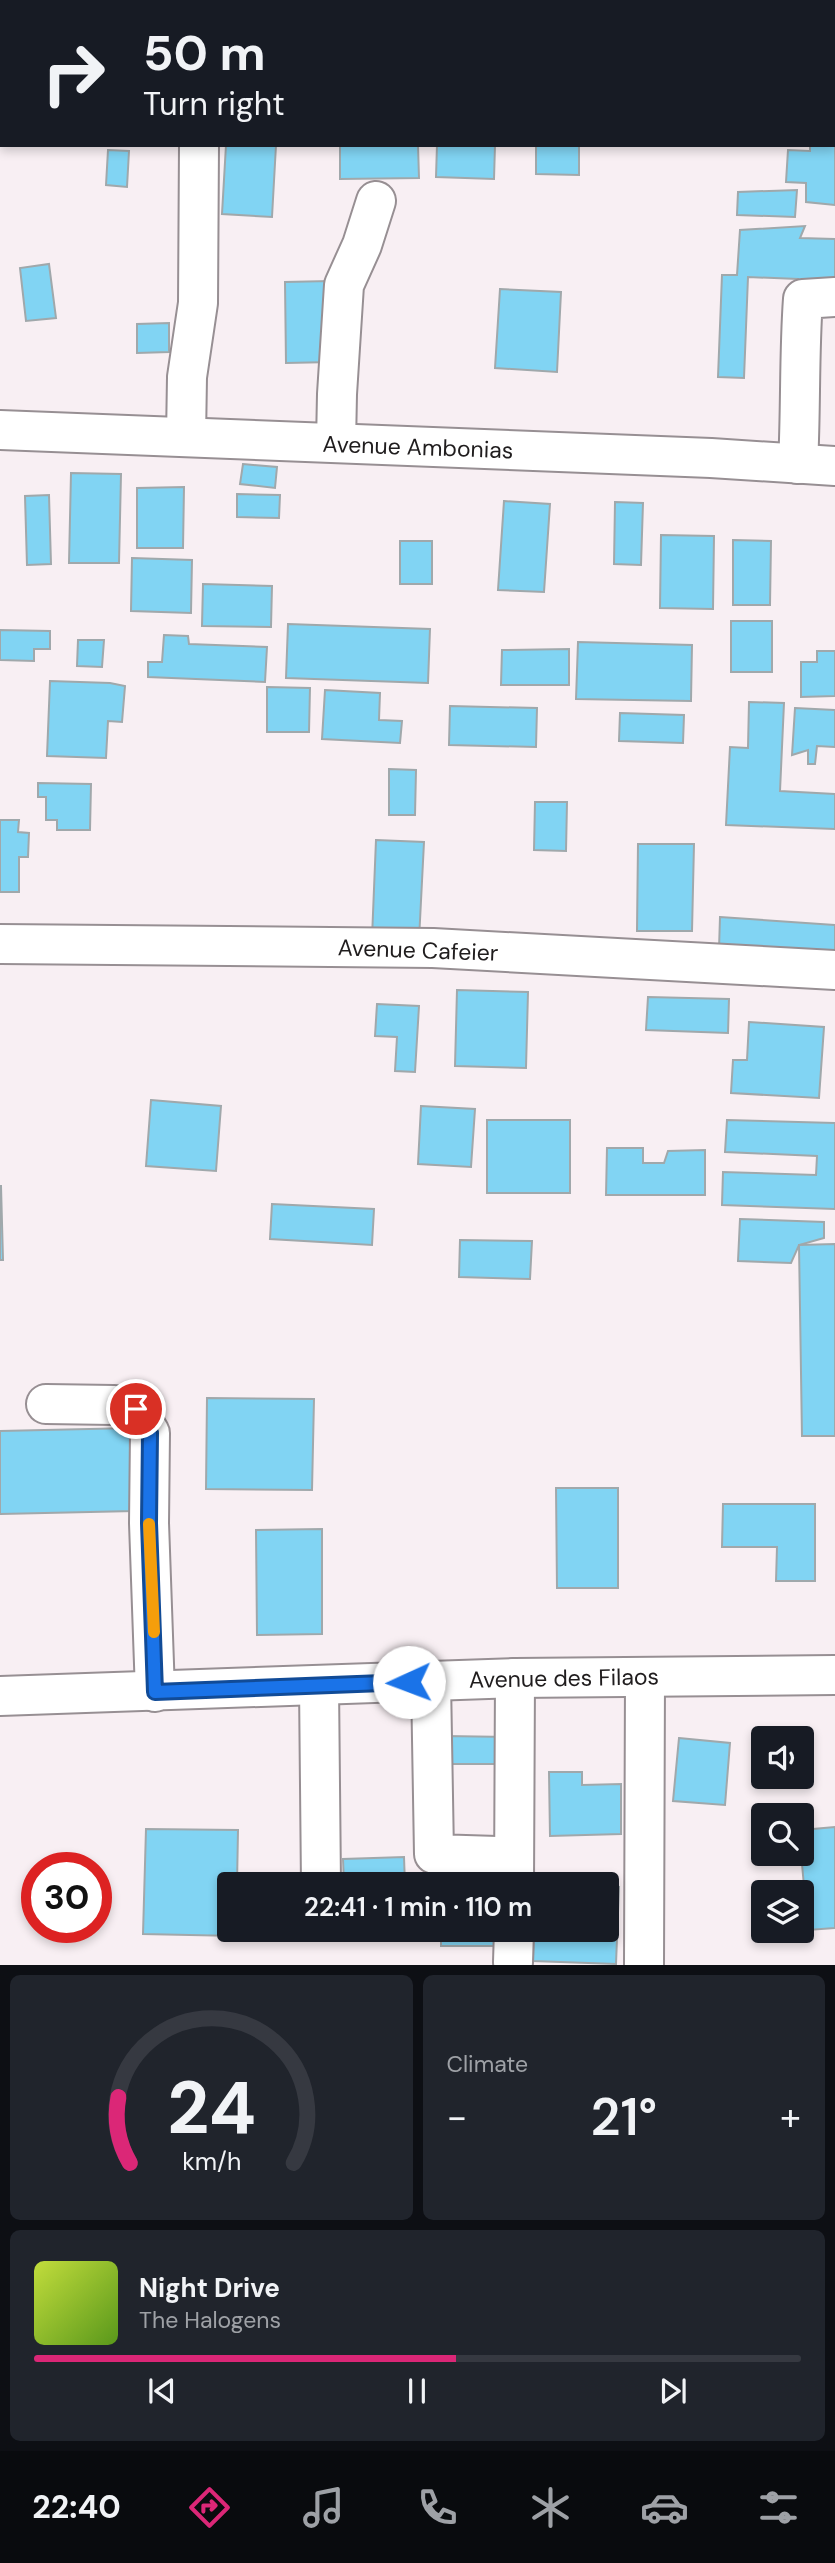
<!DOCTYPE html>
<html lang="en">
<head>
<meta charset="utf-8">
<style>
	body { margin:0; font-family:"DM Sans",sans-serif; background:#20242c; color:#f1f3f6; height:100vh; display:flex; flex-direction:column; font-size:26px; white-space:nowrap }
	* { box-sizing:border-box; margin:0 }
	p { font-size:23px; color:#9ea1a6 }
	.icon { flex:none; width:38px; height:38px; fill:none; stroke:currentColor; stroke-width:2; stroke-linecap:round; stroke-linejoin:round }
	.map { position:relative; height:1965px; overflow:hidden }
	.side { display:flex; flex-direction:column; gap:10px; padding:10px; background:#0d0f14; flex:1 }
	.side>* { flex:none }
	.guide { position:absolute; left:0px; top:0px; width:836px; height:147px; box-shadow:0 4px 10px #0003; background:#171b24; color:#f1f3f6; overflow:hidden }
	.tools { position:absolute; left:751px; top:1726px; display:grid; gap:14px }
	.tools a { display:grid; place-items:center; width:63px; height:63px; border-radius:7px; background:#171b24; box-shadow:0 4px 10px #0003; font-size:35px }
	.speed { position:absolute; left:21px; top:1852px; display:flex; gap:14px; font-size:35px; font-weight:700; text-align:center }
	.speed>* { display:grid; place-content:center; width:91px; height:91px; border-radius:50%; background:#171b24; box-shadow:0 4px 10px #0003; line-height:1 }
	.speed .limit { border:10px solid #d22; background:#fff; color:#111 }
	.pin { position:absolute; display:grid; place-items:center; width:60px; height:60px; color:#fff; margin:-30px; border:4px solid #fff; border-radius:50%; box-shadow:0 2px 7px #0007 }
	.me { position:absolute; width:77px; margin:-38px; rotate:268deg; stroke-linejoin:round; filter:drop-shadow(0 0 5px #0008) }
	.turn { display:flex; align-items:center; gap:24px; height:147px; padding:0 28px; font-size:32px }
	.turn .icon { width:91px; height:91px; stroke-width:2.5 }
	.turn b { display:block; font-size:49px; line-height:60px }
	.big { font-size:52px; font-weight:600; line-height:1.1 }
	.side .tile { flex:1; display:flex; flex-direction:column; justify-content:center; gap:10px; min-width:0; padding:0 24px; border-radius:10px; background:#20242c }
	.side .dial { align-items:center; gap:0 }
	.dial svg { height:182px; overflow:visible; fill:none; stroke:#363941; stroke-width:7; stroke-linecap:round; text-anchor:middle }
	.dial text { fill:#f1f3f6; stroke:none }
	.song { display:flex; align-items:center; gap:21px }
	.cover { width:84px; height:84px; border-radius:10px; background:linear-gradient(135deg,hsl(70 70% 55%),hsl(90 70% 35%)) }
	.played { height:7px; border-radius:4px; background:linear-gradient(90deg,#db2777 55%,#363941 55%) }
	.keys { display:flex; justify-content:space-around; direction:ltr }
	.heat { display:flex; justify-content:space-between; align-items:center; font-size:38px; direction:ltr }
	.side .tiles { flex:1; display:grid; gap:10px; grid-template-columns:1fr 1fr }
	.tile:last-child { grid-column:span 2 }
	.trip { position:absolute; left:217px; top:1872px; width:402px; height:70px; border-radius:7px; background:#171b24; box-shadow:0 4px 10px #0003; font-weight:600; line-height:70px; text-align:center }
	.menu { display:flex; height:112px; justify-content:space-around; align-items:center; background:#090b0e; color:#9ea1a6 }
	.menu .icon { width:49px; height:49px }
	.menu .on { color:#db2777 }
	.menu b { font-size:32px; color:#f1f3f6 }
	.map>svg:first-child { display:block }
	.building { fill:#81d4f3; stroke:#a0a8ab; stroke-width:2 }
	.lines { fill:none; stroke-linecap:round; stroke-linejoin:round }
	.minor-casing { stroke:#978f93; stroke-width:42 }
	.minor { stroke:#fff; stroke-width:38 }
	.route-casing { stroke:#114b97; stroke-width:18 }
	.route { stroke:#1a73e8; stroke-width:12 }
	.slow { stroke:#f59e0b; stroke-width:12 }
	.labels { text-anchor:middle; stroke-width:5; stroke-linejoin:round; paint-order:stroke }
	.street-label { font-size:23px; fill:#201d1e; stroke:#fff }
</style>
</head>
<body>
<div class="map">
<svg width="835" height="1965" viewBox="0 0 835 1965">
	<rect width="100%" height="100%" fill="#f8eff3"/>
	<g class="building">
		<polygon points="543,0 590,0 543,2"/>
		<polygon points="756,0 817,0 756,2"/>
		<rect x="0" y="50" width="2" height="47"/>
		<polygon points="835,138 835,205 806,202 806,183 786,182 788,150 810,151 810,145 835,145"/>
		<polygon points="226,145 276,145 272,217 222,214"/>
		<polygon points="340,145 418,145 419,178 340,179"/>
		<polygon points="437,145 495,145 494,179 436,177"/>
		<polygon points="536,145 579,145 579,175 536,174"/>
		<polygon points="108,150 129,151 127,187 106,185"/>
		<polygon points="797,190 795,217 737,215 738,192"/>
		<polygon points="805,226 800,238 835,239 835,290 802,292 798,279 748,277 744,378 718,377 722,275 737,275 740,230"/>
		<polygon points="49,264 56,318 26,321 20,268"/>
		<polygon points="330,281 332,362 286,363 285,282"/>
		<polygon points="500,289 561,292 557,372 495,368"/>
		<polygon points="169,323 169,352 137,353 137,324"/>
		<polygon points="243,464 277,467 275,488 240,484"/>
		<polygon points="71,473 121,474 119,563 69,563"/>
		<polygon points="184,487 183,548 137,548 137,488"/>
		<polygon points="237,494 280,495 279,518 237,517"/>
		<polygon points="49,495 51,564 27,565 25,496"/>
		<polygon points="504,501 550,504 544,592 498,590"/>
		<polygon points="615,502 643,503 641,565 614,564"/>
		<polygon points="661,535 714,536 713,609 660,608"/>
		<polygon points="733,540 771,541 770,605 733,605"/>
		<rect x="400" y="541" width="32" height="43"/>
		<polygon points="132,558 192,560 191,613 131,611"/>
		<polygon points="203,584 272,586 271,627 202,626"/>
		<rect x="731" y="621" width="41" height="51"/>
		<polygon points="288,624 430,629 428,683 286,678"/>
		<polygon points="0,630 50,631 50,649 34,649 34,661 0,660"/>
		<polygon points="164,635 188,636 189,644 267,647 265,682 148,677 148,662 162,662"/>
		<polygon points="78,640 104,640 102,667 77,666"/>
		<polygon points="578,642 692,645 691,701 576,699"/>
		<polygon points="569,649 569,685 501,685 502,650"/>
		<polygon points="817,651 835,651 835,696 801,697 801,662 817,662"/>
		<polygon points="50,681 110,683 125,686 122,722 108,721 106,758 47,756"/>
		<polygon points="267,687 310,688 309,732 267,732"/>
		<polygon points="325,690 380,693 379,720 402,721 400,743 322,739"/>
		<polygon points="749,702 784,703 780,791 835,794 835,829 726,825 730,747 748,748"/>
		<polygon points="450,706 537,708 536,747 449,745"/>
		<polygon points="795,708 835,710 835,747 817,746 815,764 808,764 808,750 792,755"/>
		<polygon points="620,713 684,715 683,743 619,741"/>
		<polygon points="389,769 416,770 415,815 389,815"/>
		<polygon points="38,783 91,784 90,830 57,830 57,820 46,820 46,797 38,797"/>
		<polygon points="535,802 567,802 566,851 534,850"/>
		<polygon points="0,820 19,820 18,832 29,833 28,857 19,857 19,892 0,892"/>
		<polygon points="376,840 424,842 419,940 372,938"/>
		<polygon points="638,844 694,844 692,931 637,931"/>
		<polygon points="720,917 835,925 835,954 719,949"/>
		<polygon points="457,990 528,992 526,1068 455,1066"/>
		<polygon points="648,997 729,999 728,1033 646,1030"/>
		<polygon points="377,1004 419,1006 415,1072 395,1071 397,1037 375,1036"/>
		<polygon points="749,1022 824,1027 819,1098 731,1093 733,1060 747,1060"/>
		<polygon points="151,1100 221,1106 216,1171 146,1166"/>
		<polygon points="421,1106 475,1109 471,1167 418,1164"/>
		<rect x="487" y="1120" width="83" height="73"/>
		<polygon points="727,1120 835,1123 835,1209 722,1205 723,1172 816,1175 817,1156 725,1152"/>
		<polygon points="607,1148 643,1148 643,1163 664,1163 668,1151 705,1150 705,1195 606,1195"/>
		<polygon points="1,1186 3,1260 0,1260 0,1186"/>
		<polygon points="272,1204 374,1209 372,1245 270,1239"/>
		<polygon points="740,1219 824,1222 824,1238 799,1245 791,1263 738,1261"/>
		<polygon points="460,1240 532,1241 530,1279 459,1277"/>
		<polygon points="835,1244 835,1436 802,1436 799,1245"/>
		<polygon points="207,1398 314,1399 312,1490 206,1489"/>
		<polygon points="133,1428 134,1511 0,1514 0,1431"/>
		<polygon points="556,1488 618,1488 618,1588 557,1588"/>
		<polygon points="723,1504 815,1504 815,1581 776,1581 777,1547 722,1547"/>
		<polygon points="322,1529 322,1634 257,1635 256,1530"/>
		<polygon points="445,1736 510,1737 509,1764 445,1764"/>
		<polygon points="679,1738 730,1743 725,1805 673,1801"/>
		<polygon points="549,1772 582,1772 582,1785 621,1784 621,1834 550,1836"/>
		<polygon points="835,1827 835,1928 808,1930 801,1853 802,1830"/>
		<polygon points="146,1829 238,1830 237,1885 229,1885 229,1930 236,1930 236,1936 143,1934"/>
		<polygon points="404,1857 405,1885 344,1885 343,1859"/>
		<polygon points="607,1886 619,1887 616,1964 533,1961 534,1930 607,1930"/>
		<polygon points="441,1930 508,1930 507,1946 441,1946"/>
	</g>
	<g class="lines">
		<defs>
			<g id="minor">
				<polyline points="733,2 733,0"/>
				<polyline points="0,430 711,458 835,466"/>
				<polyline points="186,437 187,377 198,303 199,145"/>
				<polyline points="336,443 337,394 344,285 362,245 376,201"/>
				<path d="M798,464c3,-55 1,-110 5,-165l32,-2"/>
				<polyline points="0,944 433,948 835,970"/>
				<polyline points="46,1404 114,1405 136,1409 150,1433 149,1523 155,1692"/>
				<polyline points="431,1681 434,1854 497,1856"/>
				<polyline points="319,1685 321,1885"/>
				<polyline points="0,1696 515,1678 835,1675"/>
				<polyline points="514,1885 515,1678"/>
				<polyline points="513,1962 514,1930"/>
				<polyline points="644,1965 645,1677"/>
			</g>
		</defs>
		<use href="#minor" class="minor-casing"/>
		<use href="#minor" class="minor"/>
	</g>
	<g class="lines">
		<defs>
			<polyline id="route" points="136,1409 150,1433 149,1523 155,1692 409,1682"/>
		</defs>
		<use href="#route" class="route-casing"/>
		<use href="#route" class="route"/>
		<polyline class="slow" points="149,1524 154,1632"/>
	</g>
	<g class="labels">
		<g class="street-label">
			<text transform="translate(418 447) rotate(2)" y="8">Avenue Ambonias</text>
			<text transform="translate(418 950) rotate(2)" y="8">Avenue Cafeier</text>
			<text transform="translate(564 1678) rotate(-1)" y="8">Avenue des Filaos</text>
		</g>
	</g>
</svg>
<div class="tools">
<a><svg class="icon" aria-label="sound" viewBox="0 0 24 24"><path d="M4 9h4l5-4v14l-5-4H4zM17 9q2 3 0 6"/></svg></a>
<a><svg class="icon" aria-label="search" viewBox="0 0 24 24"><circle cx="10" cy="10" r="6"/><path d="M15 15l6 6"/></svg></a>
<a><svg class="icon" aria-label="layers" viewBox="0 0 24 24"><path d="M12 4l9 5-9 5-9-5zM3 14l9 5 9-5"/></svg></a>
</div>
<div class="speed"><div class="limit">30</div></div>
<div class="pin" style="left:136px;top:1409px;background:#d93025"><svg class="icon" aria-label="arrive" viewBox="0 0 24 24"><path d="M6 21V4h12l-3 4 3 4H6"/></svg></div>
<svg class="me" style="left:409px;top:1682px" viewBox="-20 -20 40 40"><circle r="19" fill="#fff"/><path d="M0-13L10 11 0 6-10 11z" fill="#1a73e8"/></svg>
<div class="trip">22:41 · 1 min · 110 m</div>
<div class="guide">
<div class="turn"><svg class="icon" aria-label="right" viewBox="0 0 24 24"><path d="M7 20v-9h11M14 6l5 5-5 5"/></svg><div><b>50 m</b>Turn right</div></div>
</div>
</div>
<section class="side">
<div class="tiles">
<div class="tile dial"><svg viewBox="0 0 100 80">
<path d="M14 69A42 42 0 1 1 86 69"/>
<path d="M14 69A42 42 0 0 1 9 40" stroke="#db2777"/>
<text x="50" y="56" font-size="32" font-weight="700">24</text>
<text x="50" y="72" font-size="11">km/h</text>
</svg></div>
<div class="tile"><p>Climate</p>
<div class="heat"><a>−</a><b class="big">21°</b><a>+</a></div>
</div>
<div class="tile">
<div class="song"><i class="cover"></i><div><b>Night Drive</b><p>The Halogens</p></div></div>
<div class="played"></div>
<div class="keys"><svg class="icon" aria-label="previous" viewBox="0 0 24 24"><path d="M18 5L8 12l10 7zM5 5v14"/></svg><svg class="icon" aria-label="pause" viewBox="0 0 24 24"><path d="M8 5v14M16 5v14"/></svg><svg class="icon" aria-label="next" viewBox="0 0 24 24"><path d="M6 5l10 7-10 7zM19 5v14"/></svg></div>
</div>
</div>
</section>
<nav class="menu">
<b>22:40</b>
<svg class="icon on" aria-label="directions" viewBox="0 0 24 24"><path d="M12 3l9 9-9 9-9-9zM9 14v-3h6M13 9l2 2-2 2"/></svg>
<svg class="icon" aria-label="music" viewBox="0 0 24 24"><path d="M9 18V5l10-2v13"/><circle cx="6" cy="18" r="3"/><circle cx="16" cy="16" r="3"/></svg>
<svg class="icon" aria-label="phone" viewBox="0 0 24 24"><path d="M5 4h4l2 5-3 2q2 4 5 5l2-3 5 2v4C11 20 4 13 5 4z"/></svg>
<svg class="icon" aria-label="climate" viewBox="0 0 24 24"><path d="M12 3v18M4 7l16 10M4 17L20 7"/></svg>
<svg class="icon" aria-label="car" viewBox="0 0 24 24"><path d="M5 17H2v-5l4-1 3-4h7l3 4 3 1v5h-3M9 17h6M6 11h13"/><circle cx="7" cy="17" r="2"/><circle cx="17" cy="17" r="2"/></svg>
<svg class="icon" aria-label="filters" viewBox="0 0 24 24"><path d="M4 7h16M4 17h16"/><circle cx="9" cy="7" r="2"/><circle cx="15" cy="17" r="2"/></svg>
</nav>
</body>
</html>
